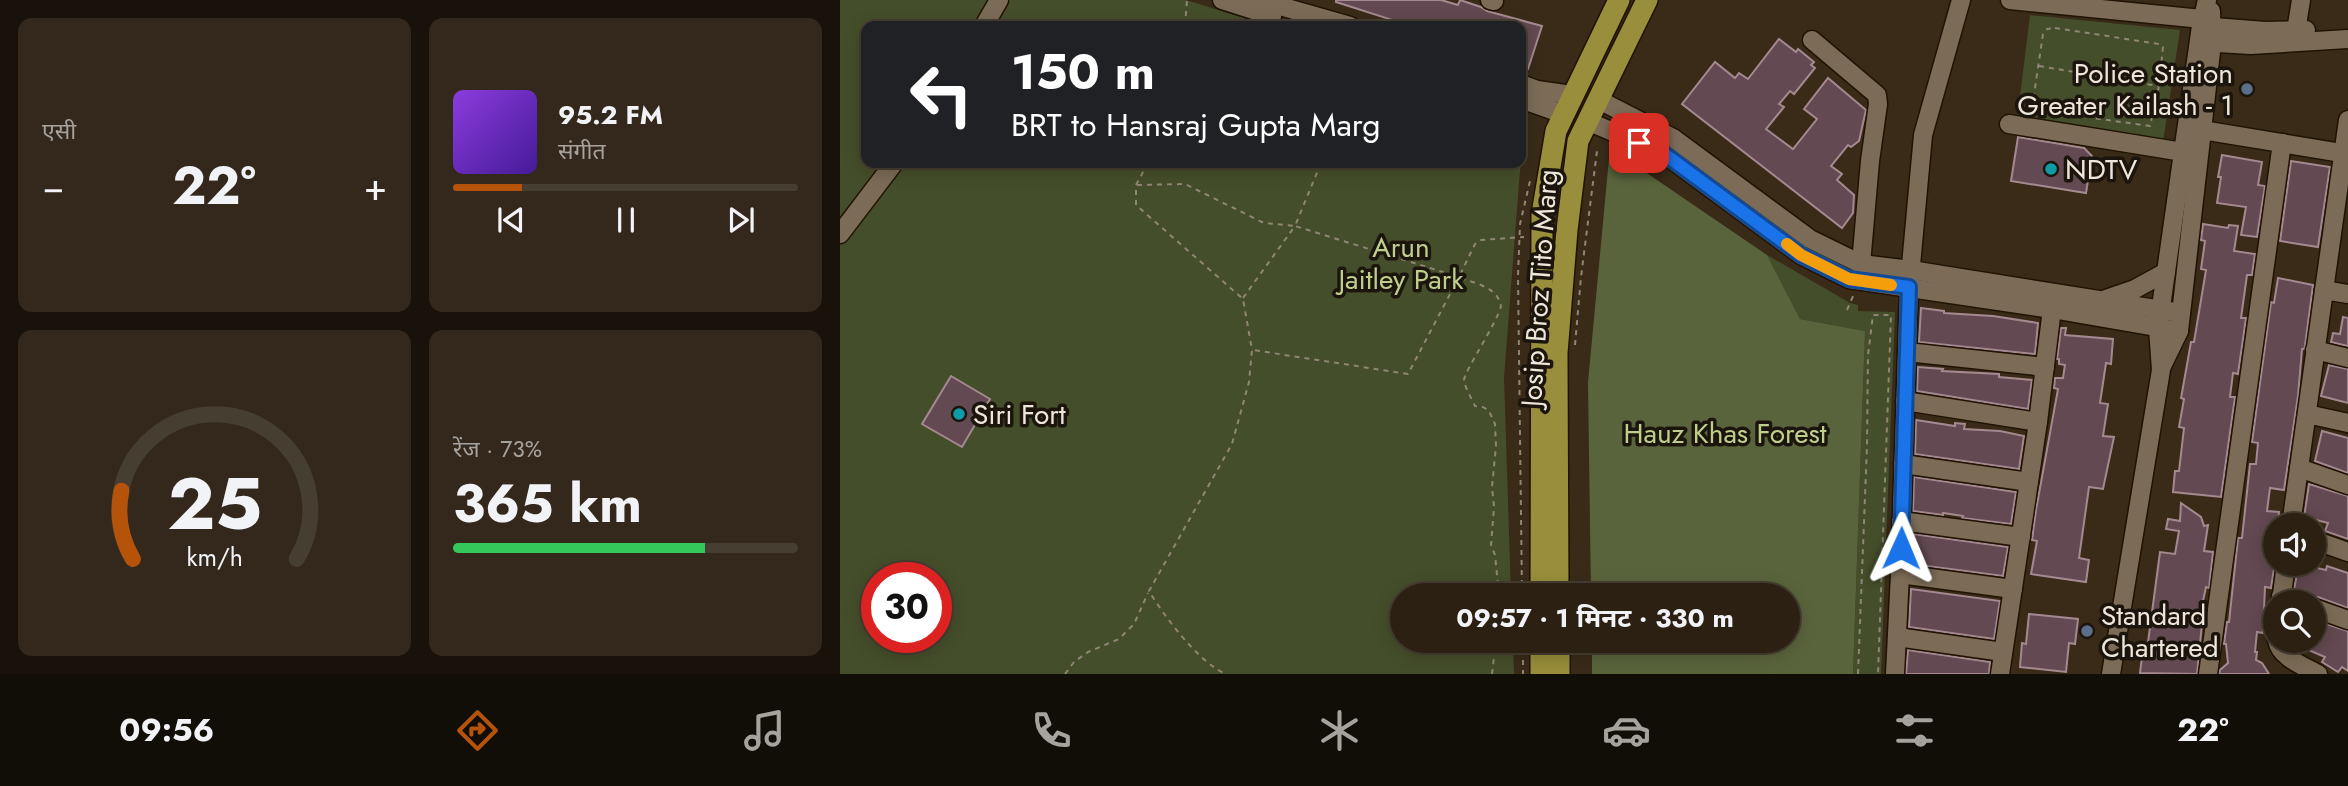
<!DOCTYPE html>
<html lang="hi">
<head>
<meta charset="utf-8">
<style>
	body { margin:0; font-family:Jost,"Noto Sans Devanagari",sans-serif; background:#33281b; color:#f1f3f6; height:100vh; display:flex; flex-direction:column; font-size:26px; white-space:nowrap }
	* { box-sizing:border-box; margin:0 }
	p { font-size:23px; color:#a6a39f }
	.icon { flex:none; width:38px; height:38px; fill:none; stroke:currentColor; stroke-width:2; stroke-linecap:round; stroke-linejoin:round }
	.map { position:relative; flex:1; overflow:hidden }
	.panel { display:flex; flex-direction:column; gap:18px; padding:18px; background:#18120a; width:840px }
	.panel>* { flex:none }
	.hud { position:absolute; left:21px; top:21px; width:665px; height:147px; border-radius:14px; box-shadow:0 4px 18px #0003,0 0 0 2px #473e32; background:#202124; color:#fff; overflow:hidden }
	.buttons { position:absolute; left:1423px; top:513px; display:grid; gap:14px }
	.buttons a { display:grid; place-items:center; width:63px; height:63px; border-radius:50%; background:#2b2012; box-shadow:0 4px 18px #0003,0 0 0 2px #473e32; font-size:35px }
	.speed { position:absolute; left:21px; top:562px; display:flex; gap:14px; font-size:35px; font-weight:700; text-align:center }
	.speed>* { display:grid; place-content:center; width:91px; height:91px; border-radius:50%; background:#2b2012; box-shadow:0 4px 18px #0003,0 0 0 2px #473e32; line-height:1 }
	.speed .limit { border:10px solid #d22; background:#fff; color:#111 }
	.pin { position:absolute; display:grid; place-items:center; width:60px; height:60px; color:#fff; margin:-30px; border-radius:14px; box-shadow:0 4px 10px #0006 }
	.me { position:absolute; width:77px; margin:-38px; rotate:1deg; stroke-linejoin:round; filter:drop-shadow(0 0 5px #0008) }
	.turn { display:flex; align-items:center; gap:24px; height:147px; padding:0 35px; font-size:32px }
	.turn .icon { width:91px; height:91px; stroke-width:2.5 }
	.turn b { display:block; font-size:49px; line-height:60px }
	.big { font-size:52px; font-weight:700; line-height:1.1 }
	.panel .tile { flex:1; display:flex; flex-direction:column; justify-content:center; gap:10px; min-width:0; padding:0 24px; border-radius:14px; background:#33281b }
	.panel .dial { align-items:center; gap:0 }
	.dial svg { height:182px; overflow:visible; fill:none; stroke:#473e32; stroke-width:7; stroke-linecap:round; text-anchor:middle }
	.dial text { fill:#f1f3f6; stroke:none }
	.song { display:flex; align-items:center; gap:21px }
	.cover { width:84px; height:84px; border-radius:10px; background:linear-gradient(135deg,hsl(270 70% 55%),hsl(260 70% 35%)) }
	.played { height:7px; border-radius:4px; background:linear-gradient(90deg,#b45309 20%,#473e32 20%) }
	.keys { display:flex; justify-content:space-around; direction:ltr }
	.heat { display:flex; justify-content:space-between; align-items:center; font-size:38px; direction:ltr }
	.charge { height:10px; border-radius:5px; background:linear-gradient(90deg,#34c759 73%,#473e32 0) }
	.panel .tiles { flex:1; display:grid; gap:18px; grid-template-columns:repeat(2,1fr) }
	.trip { position:absolute; left:550px; top:583px; width:410px; height:70px; border-radius:35px; background:#2b2012; box-shadow:0 4px 18px #0003,0 0 0 2px #473e32; font-weight:700; line-height:70px; text-align:center }
	.menu { display:flex; height:112px; justify-content:space-around; align-items:center; background:#110d07; color:#a6a39f }
	.menu .icon { width:49px; height:49px }
	.menu .active { color:#b45309 }
	.menu b { font-size:32px; color:#f1f3f6 }
	main { display:flex; flex:1; min-height:0 }
	.map>svg:first-child { display:block }
	.green { fill:#454e2a; fill-rule:evenodd }
	.forest { fill:#5a643c }
	.building { fill:#634951; stroke:#a58991; stroke-width:2 }
	.lines { fill:none; stroke-linecap:round; stroke-linejoin:round }
	.minor-casing { stroke:#201303; stroke-width:21 }
	.major-casing { stroke:#201303; stroke-width:24 }
	.path { stroke:#918576; stroke-width:2; stroke-dasharray:5 5; stroke-linecap:butt }
	.minor { stroke:#7c6c57; stroke-width:18 }
	.major { stroke:#988e3b; stroke-width:21 }
	.route-casing { stroke:#114b97; stroke-width:18 }
	.route { stroke:#1a73e8; stroke-width:12 }
	.slow { stroke:#f59e0b; stroke-width:12 }
	.service-dot { fill:#5c6f8a; stroke:#1b150d; stroke-width:2.5 }
	.culture-dot { fill:#0f9aa8; stroke:#1b150d; stroke-width:2.5 }
	.labels { text-anchor:middle; stroke-width:7; stroke-linejoin:round; paint-order:stroke }
	.poi-label { font-size:28px; fill:#efe6da; stroke:#1b150d; text-anchor:start }
	.park-label { font-size:28px; fill:#becf8c; stroke:#1b150d }
	.street-label { font-size:28px; fill:#efe6da; stroke:#1b150d }
</style>
</head>
<body>
<main>
<section class="panel">
<div class="tiles">
<div class="tile"><p>एसी</p>
<div class="heat"><a>−</a><b class="big">22°</b><a>+</a></div>
</div>
<div class="tile">
<div class="song"><i class="cover"></i><div><b>95.2 FM</b><p>संगीत</p></div></div>
<div class="played"></div>
<div class="keys"><svg class="icon" aria-label="previous" viewBox="0 0 24 24"><path d="M18 5L8 12l10 7zM5 5v14"/></svg><svg class="icon" aria-label="pause" viewBox="0 0 24 24"><path d="M8 5v14M16 5v14"/></svg><svg class="icon" aria-label="next" viewBox="0 0 24 24"><path d="M6 5l10 7-10 7zM19 5v14"/></svg></div>
</div>
<div class="tile dial"><svg viewBox="0 0 100 80">
<path d="M14 69A42 42 0 1 1 86 69"/>
<path d="M14 69A42 42 0 0 1 9 39" stroke="#b45309"/>
<text x="50" y="56" font-size="32" font-weight="700">25</text>
<text x="50" y="72" font-size="11">km/h</text>
</svg></div>
<div class="tile"><p>रेंज · 73%</p><b class="big">365 km</b><div class="charge"></div></div>
</div>
</section>
<div class="map">
<svg width="1508" height="674" viewBox="0 0 1508 674">
	<rect width="100%" height="100%" fill="#392b18"/>
	<g class="green">
		<path d="M0,0h346l84,26h-404v137h655v-59l4,2 -21,272 7,217h-109v45l111,1 1,33h-674zM37,578h59v59h-59z"/>
		<polygon points="1190,15 1340,30 1323,142 1177,121"/>
		<polygon points="927,255 1010,303 1018,305 1018,311 1055,312 1041,674 1013,674 1025,331 960,319"/>
	</g>
	<polygon class="forest" points="770,148 927,255 960,319 1025,331 1013,674 752,674 752,641 947,640 947,595 751,595 748,382"/>
	<g class="building">
		<polygon points="496,0 601,0 618,5 620,0 641,7 647,11 702,26 688,69 681,66 681,26 564,26 565,24 496,2"/>
		<polygon points="939,39 956,52 958,49 974,62 971,65 975,68 954,94 950,91 939,104 944,107 926,129 953,149 977,119 964,109 988,78 1026,110 1019,141 1011,147 1008,145 991,166 1002,174 997,180 1014,195 1013,213 1002,228 842,104 875,62 895,78 899,73 908,79"/>
		<polygon points="1178,137 1244,148 1252,156 1246,193 1171,181"/>
		<polygon points="1382,155 1422,162 1418,185 1425,186 1417,237 1401,235 1406,207 1377,203 1381,177 1378,177"/>
		<polygon points="1451,161 1490,167 1478,247 1440,241"/>
		<polygon points="1363,224 1388,228 1389,225 1398,226 1394,251 1415,254 1412,275 1407,275 1401,318 1406,318 1398,374 1393,373 1390,397 1395,397 1381,497 1333,492 1335,471 1339,471 1344,428 1339,427 1344,399 1341,398 1351,342 1354,342 1366,270 1361,269 1365,241 1361,240"/>
		<polygon points="1438,278 1473,285 1465,346 1464,349 1462,349 1458,396 1444,490 1430,488 1427,511 1439,512 1438,525 1435,525 1435,562 1431,588 1425,587 1423,633 1417,632 1415,652 1417,652 1416,660 1422,663 1429,674 1379,674 1380,670 1388,663 1386,644 1384,644 1387,622 1389,622 1398,538 1402,538 1410,464 1416,464 1418,443 1412,442 1431,302 1434,303"/>
		<polygon points="1081,308 1104,311 1104,313 1153,316 1198,323 1195,354 1079,342"/>
		<polygon points="1503,317 1508,318 1508,346 1491,342 1493,333 1500,334"/>
		<polygon points="1221,328 1226,328 1225,335 1273,339 1271,364 1266,363 1260,403 1268,404 1263,436 1274,437 1263,489 1249,487 1239,558 1249,560 1246,582 1191,574 1197,541 1192,540 1196,510 1218,389 1214,388 1215,378 1223,378 1225,365 1219,364 1219,359 1217,359"/>
		<polygon points="1489,365 1508,369 1508,403 1481,396"/>
		<polygon points="1078,367 1103,369 1102,371 1159,374 1159,377 1192,380 1188,409 1077,391"/>
		<polygon points="111,376 150,399 122,447 82,424"/>
		<polygon points="1076,420 1115,426 1115,423 1125,424 1124,429 1160,431 1184,436 1179,469 1075,454"/>
		<polygon points="1482,431 1508,438 1508,473 1475,461"/>
		<polygon points="1074,477 1176,492 1171,524 1122,518 1123,516 1103,513 1103,515 1073,511"/>
		<polygon points="1469,484 1508,496 1508,539 1485,531 1488,523 1464,517"/>
		<polygon points="1341,503 1361,517 1364,526 1368,525 1364,551 1373,552 1369,588 1366,587 1358,624 1362,624 1357,674 1300,673 1303,649 1307,650 1320,552 1335,554 1339,531 1326,529 1328,519 1340,521"/>
		<polygon points="1073,534 1168,547 1163,576 1072,564"/>
		<polygon points="1459,564 1486,570 1487,566 1508,573 1508,608 1478,597 1469,598 1462,592 1454,589"/>
		<polygon points="1071,589 1160,601 1154,639 1069,627"/>
		<polygon points="1189,614 1238,619 1235,644 1229,643 1226,672 1180,667 1182,643 1186,644"/>
		<polygon points="1474,620 1508,631 1508,671 1502,667 1498,672 1482,662 1485,657 1450,642 1449,640 1474,640"/>
		<polygon points="1068,650 1150,662 1149,674 1066,674"/>
	</g>
	<g class="lines">
		<defs>
			<g id="minor">
				<polyline points="382,0 432,16"/>
				<polyline points="419,0 510,26"/>
				<polyline points="650,0 654,1"/>
				<polyline points="1170,0 1362,19"/>
				<polyline points="144,26 159,0"/>
				<polyline points="1361,26 1425,31 1466,30"/>
				<polyline points="1456,31 1461,0"/>
				<polyline points="972,40 1037,95 1038,104 1030,161 1021,264"/>
				<polyline points="1361,42 1411,45 1508,39"/>
				<polyline points="681,84 697,90 732,95"/>
				<polyline points="681,99 723,114"/>
				<polyline points="759,100 833,138 970,239 1021,264 1071,270 1341,313"/>
				<polyline points="747,121 823,153 961,255 1009,279 1212,309 1339,331"/>
				<polyline points="1169,124 1343,152"/>
				<polyline points="1362,130 1508,154"/>
				<polyline points="0,234 54,163"/>
				<polyline points="1484,290 1508,294"/>
				<polyline points="1266,299 1295,289 1326,272"/>
				<polyline points="1475,350 1508,358"/>
				<polyline points="1067,352 1205,367"/>
				<polyline points="1322,366 1339,331 1372,43 1371,11"/>
				<polyline points="1065,401 1198,422"/>
				<polyline points="1467,414 1508,423"/>
				<polyline points="1063,464 1189,482"/>
				<polyline points="1459,468 1508,485"/>
				<polyline points="1061,521 1181,537"/>
				<polyline points="1451,525 1508,120"/>
				<polyline points="1474,540 1508,552"/>
				<polyline points="1060,574 1173,589"/>
				<polyline points="1441,596 1458,602"/>
				<polyline points="1441,602 1446,564"/>
				<polyline points="1474,608 1508,620"/>
				<polyline points="1057,637 1163,652"/>
				<path d="M1437,640c3,18 27,26 41,34"/>
				<polyline points="1055,674 1060,574 1069,287 1083,135 1121,0"/>
				<polyline points="1160,674 1198,422 1212,309"/>
				<polyline points="1271,674 1321,370 1318,328 1361,26 1367,0"/>
				<polyline points="1368,674 1442,143"/>
			</g>
			<g id="major">
				<polyline points="701,595 702,214 716,131 779,0"/>
				<polyline points="718,595 717,353 727,230 738,141 807,0"/>
				<polyline points="719,640 719,674"/>
				<polyline points="701,674 701,640"/>
			</g>
		</defs>
		<use href="#minor" class="minor-casing"/>
		<use href="#major" class="major-casing"/>
		<g class="path">
			<polyline points="345,26 347,0"/>
			<polygon points="1215,28 1319,44 1323,47 1319,86 1310,126 1196,110 1192,108 1203,34 1207,29"/>
			<polyline points="1199,66 1318,86"/>
			<path d="M308,163l-12,22v20l107,94 9,51 -3,32 -17,62 -83,147c15,25 50,72 77,83"/>
			<polyline points="297,185 345,184 424,223 455,226 481,163"/>
			<polyline points="403,298 455,226 619,277 568,374 413,350"/>
			<polyline points="1007,310 1014,294"/>
			<polyline points="735,345 741,277 757,151"/>
			<path d="M659,595l-4,-40 -4,-10 3,-38 -2,-20 4,-41 -1,-22 -6,-13 -6,-4 -8,-1c-3,-7 -10,-18 -11,-26 0,-8 33,-57 37,-74 -4,-20 -26,-22 -42,-29l16,-33 6,-4 43,-3"/>
			<polyline points="682,595 678,276 680,224 690,181"/>
			<polyline points="683,640 683,674"/>
			<polyline points="225,674 234,662 248,652 279,639 294,624 308,593"/>
			<polyline points="652,674 656,640"/>
			<polyline points="1018,674 1027,446 1028,355 1033,315 1051,315 1038,674"/>
		</g>
		<use href="#minor" class="minor"/>
		<use href="#major" class="major"/>
	</g>
	<g class="lines">
		<defs>
			<polyline id="route" points="799,143 823,153 961,255 1009,279 1069,287 1061,548"/>
		</defs>
		<use href="#route" class="route-casing"/>
		<use href="#route" class="route"/>
		<polyline class="slow" points="947,244 961,255 1009,279 1051,285"/>
	</g>
	<g class="service-dot">
		<circle cx="1407" cy="89" r="7"/>
		<circle cx="1247" cy="631" r="7"/>
	</g>
	<g class="culture-dot">
		<circle cx="1211" cy="169" r="7"/>
		<circle cx="119" cy="414" r="7"/>
	</g>
	<g class="labels">
		<g class="poi-label">
			<text x="1393" y="83" text-anchor="end">Police Station<tspan x="1393" dy="32">Greater Kailash - 1</tspan></text>
			<text x="1225" y="179">NDTV</text>
			<text x="133" y="424">Siri Fort</text>
			<text x="1261" y="625">Standard<tspan x="1261" dy="32">Chartered</tspan></text>
		</g>
		<g class="park-label">
			<text x="561" y="257">Arun<tspan x="561" dy="32">Jaitley Park</tspan></text>
			<text x="885" y="443">Hauz Khas Forest</text>
		</g>
		<g class="street-label">
			<text transform="translate(699 288) rotate(-86)" y="10">Josip Broz Tito Marg</text>
		</g>
	</g>
</svg>
<div class="buttons">
<a><svg class="icon" aria-label="sound" viewBox="0 0 24 24"><path d="M4 9h4l5-4v14l-5-4H4zM17 9q2 3 0 6"/></svg></a>
<a><svg class="icon" aria-label="search" viewBox="0 0 24 24"><circle cx="10" cy="10" r="6"/><path d="M15 15l6 6"/></svg></a>
</div>
<div class="speed"><div class="limit">30</div></div>
<div class="pin" style="left:799px;top:143px;background:#d93025"><svg class="icon" aria-label="arrive" viewBox="0 0 24 24"><path d="M6 21V4h12l-3 4 3 4H6"/></svg></div>
<svg class="me" style="left:1061px;top:548px" viewBox="-20 -20 40 40"><path d="M0-17L14 15 0 8-14 15z" fill="#1a73e8" stroke="#fff" stroke-width="4"/></svg>
<div class="trip">09:57 · 1 मिनट · 330 m</div>
<div class="hud">
<div class="turn"><svg class="icon" aria-label="left" viewBox="0 0 24 24"><path d="M17 20v-9H6M10 6l-5 5 5 5"/></svg><div><b>150 m</b>BRT to Hansraj Gupta Marg</div></div>
</div>
</div>
</main>
<nav class="menu">
<b>09:56</b>
<svg class="icon active" aria-label="directions" viewBox="0 0 24 24"><path d="M12 3l9 9-9 9-9-9zM9 14v-3h6M13 9l2 2-2 2"/></svg>
<svg class="icon" aria-label="music" viewBox="0 0 24 24"><path d="M9 18V5l10-2v13"/><circle cx="6" cy="18" r="3"/><circle cx="16" cy="16" r="3"/></svg>
<svg class="icon" aria-label="phone" viewBox="0 0 24 24"><path d="M5 4h4l2 5-3 2q2 4 5 5l2-3 5 2v4C11 20 4 13 5 4z"/></svg>
<svg class="icon" aria-label="climate" viewBox="0 0 24 24"><path d="M12 3v18M4 7l16 10M4 17L20 7"/></svg>
<svg class="icon" aria-label="car" viewBox="0 0 24 24"><path d="M5 17H2v-5l4-1 3-4h7l3 4 3 1v5h-3M9 17h6M6 11h13"/><circle cx="7" cy="17" r="2"/><circle cx="17" cy="17" r="2"/></svg>
<svg class="icon" aria-label="filters" viewBox="0 0 24 24"><path d="M4 7h16M4 17h16"/><circle cx="9" cy="7" r="2"/><circle cx="15" cy="17" r="2"/></svg>
<b>22°</b>
</nav>
</body>
</html>
